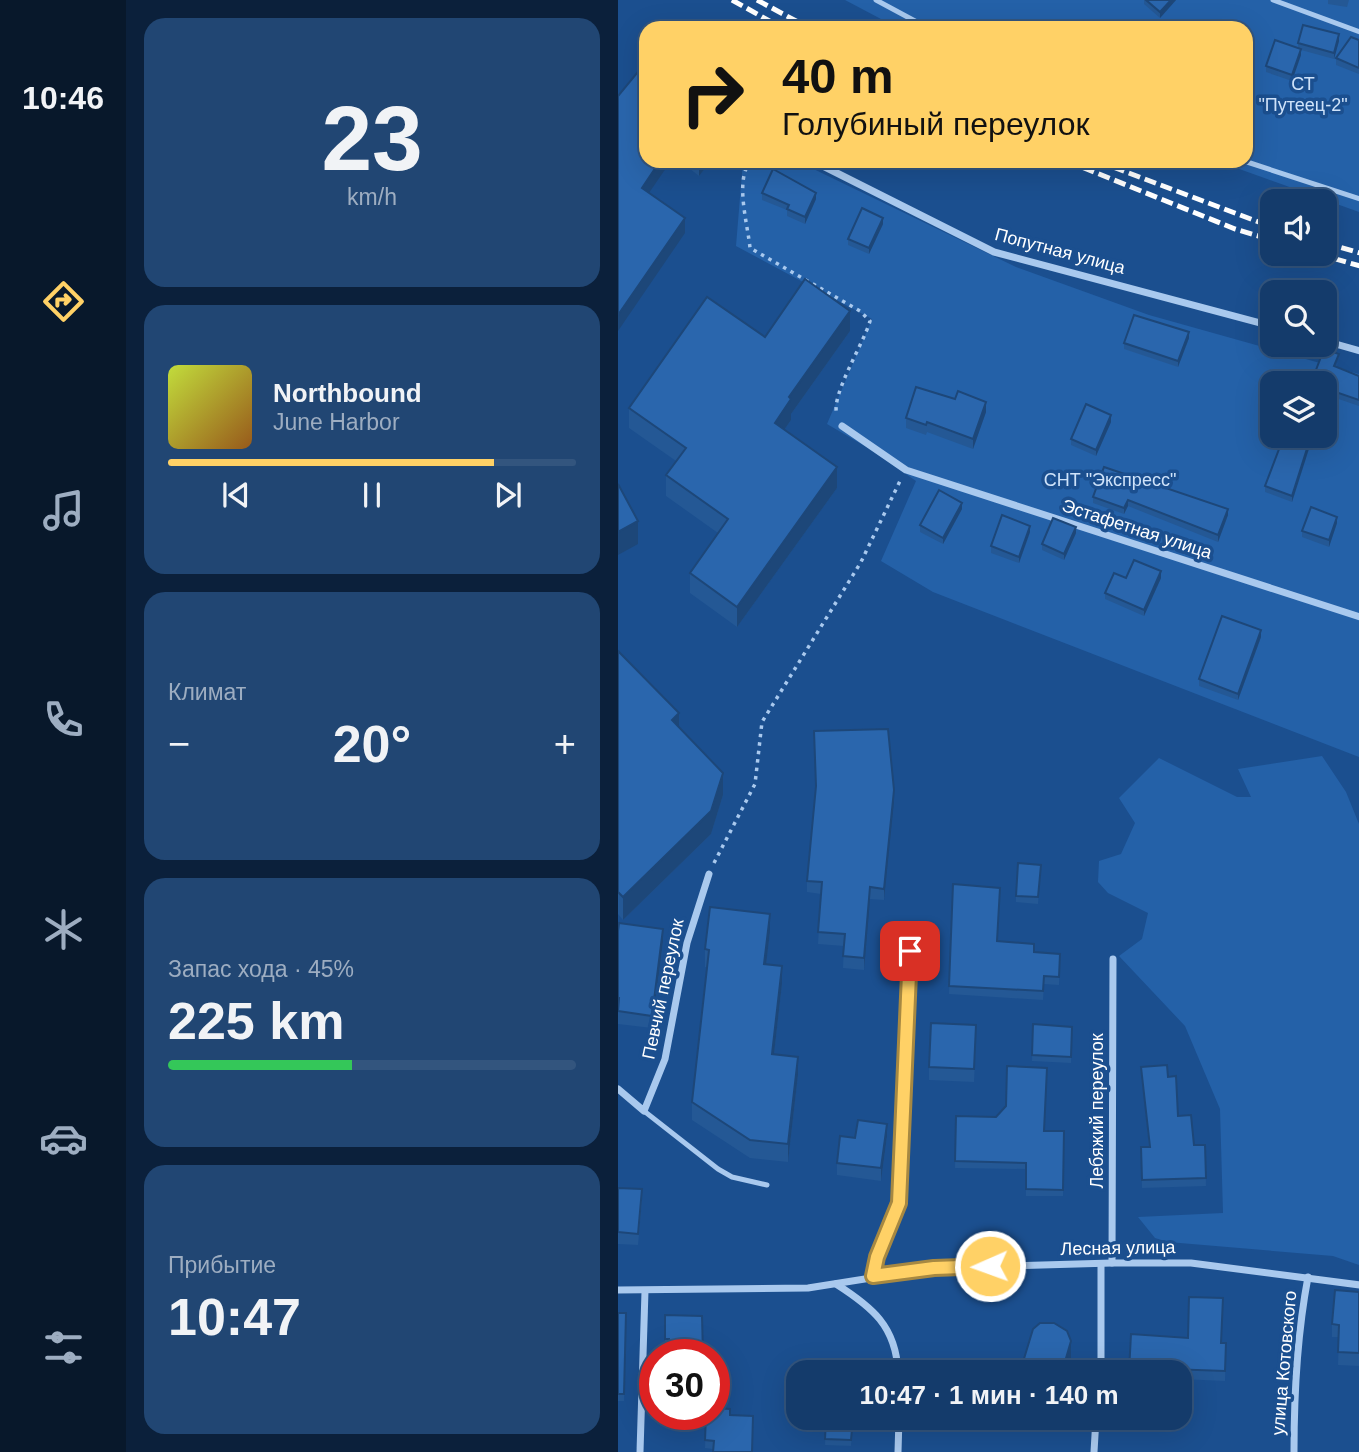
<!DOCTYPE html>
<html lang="ru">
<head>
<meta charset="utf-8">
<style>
	body { margin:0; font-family:Helvetica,sans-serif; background:#214673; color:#f1f3f6; height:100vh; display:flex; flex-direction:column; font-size:26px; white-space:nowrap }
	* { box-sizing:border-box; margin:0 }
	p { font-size:23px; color:#9dadc1 }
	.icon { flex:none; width:38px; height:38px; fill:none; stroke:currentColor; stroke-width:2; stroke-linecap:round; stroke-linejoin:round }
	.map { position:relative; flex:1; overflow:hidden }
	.side { display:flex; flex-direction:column; gap:18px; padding:18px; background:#0b203b; width:492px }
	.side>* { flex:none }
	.guide { position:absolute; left:21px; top:21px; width:614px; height:147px; border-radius:21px; box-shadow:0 7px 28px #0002,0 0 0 2px #33557e; background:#ffd166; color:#111; overflow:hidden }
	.buttons { position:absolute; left:642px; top:189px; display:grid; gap:14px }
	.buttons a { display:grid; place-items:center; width:77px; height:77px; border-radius:14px; background:#143b6b; box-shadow:0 7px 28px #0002,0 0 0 2px #33557e; font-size:35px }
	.speed { position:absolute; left:21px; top:1339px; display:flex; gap:14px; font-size:35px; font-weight:700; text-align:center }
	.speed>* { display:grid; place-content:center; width:91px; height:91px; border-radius:50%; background:#143b6b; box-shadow:0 7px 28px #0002,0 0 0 2px #33557e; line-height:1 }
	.speed .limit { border:10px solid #d22; background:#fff; color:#111 }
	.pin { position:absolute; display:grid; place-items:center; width:60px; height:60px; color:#fff; margin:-30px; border-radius:14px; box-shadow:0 4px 10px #0006 }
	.me { position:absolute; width:77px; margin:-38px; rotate:268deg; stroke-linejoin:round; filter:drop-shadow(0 0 5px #0008) }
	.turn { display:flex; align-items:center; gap:24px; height:147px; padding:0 28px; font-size:32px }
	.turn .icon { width:91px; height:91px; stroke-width:2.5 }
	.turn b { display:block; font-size:49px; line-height:60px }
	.big { font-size:52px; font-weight:700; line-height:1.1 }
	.side .tile { flex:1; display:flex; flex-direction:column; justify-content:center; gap:10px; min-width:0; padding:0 24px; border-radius:21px; background:#214673 }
	.side .dial { align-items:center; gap:0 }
	.dial b { font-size:91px; line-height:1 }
	.song { display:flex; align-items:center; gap:21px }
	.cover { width:84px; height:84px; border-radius:10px; background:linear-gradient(135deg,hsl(70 70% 55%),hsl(30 70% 35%)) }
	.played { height:7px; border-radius:4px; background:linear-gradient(90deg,#ffd166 80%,#33557e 80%) }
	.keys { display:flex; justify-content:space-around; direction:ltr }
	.heat { display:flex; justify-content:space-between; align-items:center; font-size:38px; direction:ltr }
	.charge { height:10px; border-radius:5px; background:linear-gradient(90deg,#34c759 45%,#33557e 0) }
	.trip { position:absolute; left:168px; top:1360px; width:406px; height:70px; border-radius:21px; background:#143b6b; box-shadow:0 7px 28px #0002,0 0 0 2px #33557e; font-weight:700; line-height:70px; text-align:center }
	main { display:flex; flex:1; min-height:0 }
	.dock { display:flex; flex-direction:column; width:126px; justify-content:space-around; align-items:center; background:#08182b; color:#9dadc1 }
	.dock .icon { width:49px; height:49px }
	.dock .active { color:#ffd166 }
	.dock b { font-size:32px; color:#f1f3f6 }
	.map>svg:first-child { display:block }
	.green { fill:#2461a8; fill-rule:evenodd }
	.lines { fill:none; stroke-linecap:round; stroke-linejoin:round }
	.path { stroke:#a9c9ee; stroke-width:3.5; stroke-dasharray:3.5 5; stroke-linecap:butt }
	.service { stroke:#a9c9ee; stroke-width:5 }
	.minor { stroke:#a9c9ee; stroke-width:7 }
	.rail { stroke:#fff; stroke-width:5; stroke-dasharray:12 5; stroke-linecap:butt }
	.wall { fill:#245895 }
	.shaded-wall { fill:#1d4779 }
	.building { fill:#2a66ad; stroke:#1d4779; stroke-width:2 }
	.route-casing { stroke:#a68842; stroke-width:18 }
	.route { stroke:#ffd166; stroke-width:12 }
	.labels { text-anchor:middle; stroke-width:7; stroke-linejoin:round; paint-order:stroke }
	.park-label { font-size:18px; fill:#cfe3fa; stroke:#1b4f8f }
	.street-label { font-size:18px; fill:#fff; stroke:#1b4f8f }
</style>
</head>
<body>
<main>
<nav class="dock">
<b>10:46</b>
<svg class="icon active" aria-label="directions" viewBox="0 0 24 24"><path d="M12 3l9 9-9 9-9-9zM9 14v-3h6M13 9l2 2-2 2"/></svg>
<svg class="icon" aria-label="music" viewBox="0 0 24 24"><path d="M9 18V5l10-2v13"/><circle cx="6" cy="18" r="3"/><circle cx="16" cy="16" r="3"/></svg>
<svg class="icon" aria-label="phone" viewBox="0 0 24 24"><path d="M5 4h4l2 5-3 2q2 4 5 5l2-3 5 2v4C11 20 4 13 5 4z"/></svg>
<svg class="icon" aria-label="climate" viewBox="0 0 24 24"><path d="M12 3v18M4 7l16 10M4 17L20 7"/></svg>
<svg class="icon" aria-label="car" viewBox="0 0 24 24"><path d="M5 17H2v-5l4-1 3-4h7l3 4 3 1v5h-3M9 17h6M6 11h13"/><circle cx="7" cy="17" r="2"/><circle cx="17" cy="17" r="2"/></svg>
<svg class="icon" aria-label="filters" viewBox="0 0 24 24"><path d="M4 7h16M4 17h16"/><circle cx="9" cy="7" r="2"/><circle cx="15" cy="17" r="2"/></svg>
</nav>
<section class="side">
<div class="tile dial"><b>23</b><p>km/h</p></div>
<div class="tile">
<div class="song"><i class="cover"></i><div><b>Northbound</b><p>June Harbor</p></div></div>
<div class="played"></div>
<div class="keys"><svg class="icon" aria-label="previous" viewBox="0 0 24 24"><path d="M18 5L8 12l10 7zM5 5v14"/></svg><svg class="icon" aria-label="pause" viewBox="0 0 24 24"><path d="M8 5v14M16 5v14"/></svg><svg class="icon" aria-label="next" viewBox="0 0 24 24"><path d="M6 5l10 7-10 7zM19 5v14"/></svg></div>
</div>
<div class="tile"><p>Климат</p>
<div class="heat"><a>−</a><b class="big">20°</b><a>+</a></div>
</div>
<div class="tile"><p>Запас хода · 45%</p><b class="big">225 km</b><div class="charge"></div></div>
<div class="tile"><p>Прибытие</p><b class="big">10:47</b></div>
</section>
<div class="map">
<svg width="742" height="1452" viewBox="0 0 742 1452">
	<rect width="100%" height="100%" fill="#1b4f8f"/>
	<g class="green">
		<polygon points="227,0 741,0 741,212 599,161 628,161 628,28 280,28"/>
		<path d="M125,161h54l219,106 133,48 210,59v383l-426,-165 -52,-31 35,-80 -48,-33 -41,-24 45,-105 -136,-73zM654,383h53v53h-53z"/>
		<polygon points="704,756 728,792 741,824 741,1265 715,1256 550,1242 537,1238 520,1217 605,1213 602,1109 567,1026 501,956 524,939 530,913 490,893 480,882 481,861 503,854 517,823 501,798 541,758 619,797 633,797 620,769"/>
	</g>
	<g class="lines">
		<g class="path">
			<path d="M133,161c-17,18 -3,64 -1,87l110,63 10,10c-6,22 -40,75 -33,94"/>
			<polyline points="96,863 137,784 144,722 243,562 282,481"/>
		</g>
		<g class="service">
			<polyline points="258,0 310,28"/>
			<polyline points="655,0 742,32"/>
			<polyline points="626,161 742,199"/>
			<polyline points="26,1111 100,1169 114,1177 149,1185"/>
		</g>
		<g class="minor">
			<polyline points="195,161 376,252 654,326"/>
			<polyline points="707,341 742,351"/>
			<polyline points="224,426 288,470 742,617"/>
			<polyline points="0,1089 26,1111 47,1059 69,943 91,874"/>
			<polyline points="494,1263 495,959"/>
			<polyline points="255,1276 259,1257 281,1203 292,951"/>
			<path d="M218,1284c36,23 60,42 62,88"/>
			<polyline points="0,1290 190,1288 316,1268 494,1263 573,1263 742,1285"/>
			<polyline points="483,1372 483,1264"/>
			<polyline points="22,1452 27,1291"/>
			<polyline points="280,1452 281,1418"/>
			<polyline points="476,1452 478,1418"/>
			<path d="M676,1452c0,-59 3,-117 14,-175"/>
		</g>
		<g class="rail">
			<polyline points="114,0 164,28"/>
			<polyline points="139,0 191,28"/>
			<polyline points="449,161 617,229 654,240"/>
			<polyline points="479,161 654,227"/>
			<polyline points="707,243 742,253"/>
			<polyline points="700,254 742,266"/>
		</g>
	</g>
	<g class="wall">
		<polygon points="526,0 558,0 542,18 526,4"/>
		<polygon points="710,0 731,0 729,7 710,4"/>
		<polygon points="741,40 741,74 718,65 718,58"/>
		<polygon points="721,41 716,59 683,50 683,55 674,81 648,72 648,66 680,48 680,43"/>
		<polygon points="62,161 93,161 81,176"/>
		<polygon points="144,193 198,199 187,224 169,216 169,210 144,200"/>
		<polygon points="265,224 251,254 230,245 230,239"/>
		<polygon points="232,331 173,414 173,420 166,430 219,488 119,627 72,593 72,573 100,533 48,496 48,475 58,461 11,428 11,408 147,337"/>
		<polygon points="571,338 560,367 506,349 506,343"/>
		<polygon points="721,361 718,367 741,376 741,406 709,395 707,400 707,383"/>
		<polygon points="368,412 355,449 309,432 308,435 288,428 288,418"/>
		<polygon points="493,422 478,456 453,445 453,439"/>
		<polygon points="666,436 695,436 674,502 647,492 647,486"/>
		<polygon points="475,497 610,509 610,515 600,542 510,506 506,514 475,503"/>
		<polygon points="344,509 325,544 302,532 302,525"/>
		<polygon points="719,523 711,547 684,537 684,531"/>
		<polygon points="412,532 401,563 373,553 373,546"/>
		<polygon points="458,533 446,560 424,550 424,544"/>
		<polygon points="508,578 543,578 526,616 487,599 487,593"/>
		<polygon points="643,637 620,700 581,686 581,679"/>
		<polygon points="0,651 61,728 105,795 93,834 5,920 0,914"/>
		<polygon points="276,802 266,900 252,899 246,970 225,968 226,946 200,944 203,894 189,892 189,881"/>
		<polygon points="423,865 420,904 398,902 398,896"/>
		<polygon points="335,884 382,896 379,941 416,952 442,954 441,985 426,984 425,1000 331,994"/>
		<polygon points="0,931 45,941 34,1028 0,1024"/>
		<polygon points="152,932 148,964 164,984 156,1054 180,1075 170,1162 132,1158 74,1120 74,1102 89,967 87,967 87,949"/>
		<polygon points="415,1024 454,1027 453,1063 414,1061"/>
		<polygon points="358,1038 356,1082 311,1080 311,1067"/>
		<polygon points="523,1067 550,1077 560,1116 576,1145 587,1145 588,1186 524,1188 523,1147 531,1147"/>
		<polygon points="388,1106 426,1131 446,1131 445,1196 408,1196 408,1169 337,1168 338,1116 378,1117"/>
		<polygon points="269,1136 263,1181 219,1175 219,1163 237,1138"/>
		<polygon points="0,1188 24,1201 20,1245 0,1244"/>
		<polygon points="741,1292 741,1366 720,1365 721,1337 714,1337 714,1324"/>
		<polygon points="0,1313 8,1313 6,1401 0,1401"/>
		<polygon points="47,1315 84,1316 51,1346 47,1346"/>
		<polygon points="603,1343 608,1343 607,1381 562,1379 562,1372 511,1372"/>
		<polygon points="453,1359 449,1372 405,1372 405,1362"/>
		<polygon points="88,1414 96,1414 95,1449 87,1448"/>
		<polygon points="208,1418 235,1418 233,1446 207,1445"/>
	</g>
	<g class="shaded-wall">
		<polygon points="553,0 558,0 542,18 542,12"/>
		<polygon points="721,34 721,41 716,59 716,53"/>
		<polygon points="683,49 683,55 674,81 674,75"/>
		<polygon points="42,161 53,161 24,203 24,188"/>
		<polygon points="81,161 93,161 81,176"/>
		<polygon points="198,193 198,199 187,224 187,217"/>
		<polygon points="67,218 67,233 0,331 0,315"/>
		<polygon points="265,218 265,224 251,254 251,248"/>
		<polygon points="232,311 232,331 173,414 173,420 157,443 157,423 171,397"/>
		<polygon points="571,332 571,338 560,367 560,361"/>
		<polygon points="368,402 368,412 355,449 355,439"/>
		<polygon points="493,415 493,422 478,456 478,450"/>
		<polygon points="693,436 695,436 674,502 674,496"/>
		<polygon points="219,467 219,488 119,627 119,607"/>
		<polygon points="510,500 510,506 506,514 506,508"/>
		<polygon points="344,503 344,509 325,544 325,538"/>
		<polygon points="610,509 610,515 600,542 600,535"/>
		<polygon points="719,517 719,523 711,547 711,540"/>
		<polygon points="20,521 20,544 0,555 0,532"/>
		<polygon points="412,526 412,532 401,563 401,557"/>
		<polygon points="458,527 458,533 446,560 446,554"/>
		<polygon points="543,571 543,578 526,616 526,610"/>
		<polygon points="643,630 643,637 620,700 620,694"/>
		<polygon points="61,713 61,736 54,720"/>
		<polygon points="105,773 105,795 93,834 5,920 5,897"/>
		<polygon points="276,790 276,802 266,900 266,889"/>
		<polygon points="252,887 252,899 246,970 246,958"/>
		<polygon points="152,914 152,932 146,982 146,964"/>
		<polygon points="45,929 45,941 34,1028 34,1016"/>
		<polygon points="164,966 164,984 154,1072 154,1054"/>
		<polygon points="180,1057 180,1075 170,1162 170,1144"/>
		<polygon points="269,1124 269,1136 263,1181 263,1168"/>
		<polygon points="453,1341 453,1359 449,1372 444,1372"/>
	</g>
	<g class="building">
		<polygon points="528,0 553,0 542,12"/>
		<polygon points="685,25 721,34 716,53 680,43"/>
		<polygon points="733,37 741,40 741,68 718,58"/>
		<polygon points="657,40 683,49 674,75 648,66"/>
		<polygon points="28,62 28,161 42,161 24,188 67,218 0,315 0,96"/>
		<polygon points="155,169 198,193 187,217 169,209 171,205 144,193"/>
		<polygon points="244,208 265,218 251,248 230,239"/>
		<polygon points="187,279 232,311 171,397 173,399 157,423 219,467 119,607 72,573 110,519 48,475 68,448 11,408 89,297 147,337"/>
		<polygon points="516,315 571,332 560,361 506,343"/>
		<polygon points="706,349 721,354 716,366 741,376 741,400 709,389 707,393 707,383 693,383"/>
		<polygon points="298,387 337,399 340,391 368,402 355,439 309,422 308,425 288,418"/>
		<polygon points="468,404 493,415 478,450 453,439"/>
		<polygon points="666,436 693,436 674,496 647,486"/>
		<polygon points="486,467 610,509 600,535 510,500 506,508 475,497"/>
		<polygon points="0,484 20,521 0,532"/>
		<polygon points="321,490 344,503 325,538 302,525"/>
		<polygon points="693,507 719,517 711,540 684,531"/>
		<polygon points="384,515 412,526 401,557 373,546"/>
		<polygon points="435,518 458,527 446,554 424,544"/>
		<polygon points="516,560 543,571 526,610 487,593 496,573 508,578"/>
		<polygon points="604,616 643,630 620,694 581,679"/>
		<polygon points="0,651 61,713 54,720 105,773 93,811 5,897 0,892"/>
		<polygon points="270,729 276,790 266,889 252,887 246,958 225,956 227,934 200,932 204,882 189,881 198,786 196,731"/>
		<polygon points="400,863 423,865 420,897 398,896"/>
		<polygon points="335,884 382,888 379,941 416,944 416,952 442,954 441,977 426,976 425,991 331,986"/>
		<polygon points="92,907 152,914 146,964 164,966 154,1054 180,1057 170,1144 132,1140 74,1102 91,950 87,949"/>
		<polygon points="1,923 45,929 34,1016 0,1011 1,998 0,998 0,931"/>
		<polygon points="313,1023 358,1025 356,1069 311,1067"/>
		<polygon points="415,1024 454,1027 453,1057 414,1055"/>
		<polygon points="549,1065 550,1077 558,1076 560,1116 573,1115 576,1145 587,1145 588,1178 524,1180 523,1147 532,1147 523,1067"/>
		<polygon points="389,1066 429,1068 426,1131 446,1131 445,1190 408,1189 408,1163 337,1161 338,1116 378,1117 388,1106"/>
		<polygon points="240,1120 269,1124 263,1168 219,1163 222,1136 237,1138"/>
		<polygon points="0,1188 24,1189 20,1234 0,1232"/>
		<polygon points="717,1290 741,1292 741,1353 720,1352 721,1325 714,1324"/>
		<polygon points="571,1297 605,1298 603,1343 608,1343 607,1371 551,1369 550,1372 511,1372 513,1334 570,1338"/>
		<polygon points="0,1313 8,1313 6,1394 0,1394"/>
		<polygon points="47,1315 84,1316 85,1354 51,1354 51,1339 47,1339"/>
		<polygon points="422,1323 436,1323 449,1331 453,1341 444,1372 438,1372 405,1362 415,1329"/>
		<polygon points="190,1359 239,1361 238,1372 190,1372"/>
		<polygon points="96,1408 112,1409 112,1415 135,1416 134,1452 95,1452 96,1441 87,1440 88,1414 96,1414"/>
		<polygon points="208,1418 235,1418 233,1440 207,1439"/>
	</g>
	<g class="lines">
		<defs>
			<polyline id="route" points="292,951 281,1203 259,1257 255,1276 316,1268 372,1266"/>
		</defs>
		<use href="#route" class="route-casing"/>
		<use href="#route" class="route"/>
	</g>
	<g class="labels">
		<g class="park-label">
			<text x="685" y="90">СТ<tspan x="685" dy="21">"Путеец-2"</tspan></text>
			<text x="492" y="486">СНТ "Экспресс"</text>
		</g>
		<g class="street-label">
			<text transform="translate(442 251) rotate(15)" y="6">Попутная улица</text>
			<text transform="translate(519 529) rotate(18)" y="6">Эстафетная улица</text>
			<text transform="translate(45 989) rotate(-78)" y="6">Певчий переулок</text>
			<text transform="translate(479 1111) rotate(-90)" y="6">Лебяжий переулок</text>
			<text transform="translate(500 1248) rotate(-1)" y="6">Лесная улица</text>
			<text transform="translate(666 1363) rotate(-85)" y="6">улица Котовского</text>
		</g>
	</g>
</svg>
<div class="buttons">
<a><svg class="icon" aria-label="sound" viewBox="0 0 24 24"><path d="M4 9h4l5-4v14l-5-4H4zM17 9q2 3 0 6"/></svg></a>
<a><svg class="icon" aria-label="search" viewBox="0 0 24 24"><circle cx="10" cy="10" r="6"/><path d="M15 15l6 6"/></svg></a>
<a><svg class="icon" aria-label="layers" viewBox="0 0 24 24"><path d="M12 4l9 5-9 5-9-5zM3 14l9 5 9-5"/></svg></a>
</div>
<div class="speed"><div class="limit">30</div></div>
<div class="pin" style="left:292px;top:951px;background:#d93025"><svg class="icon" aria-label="arrive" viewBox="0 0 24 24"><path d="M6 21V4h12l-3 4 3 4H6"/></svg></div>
<svg class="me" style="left:372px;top:1266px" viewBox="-20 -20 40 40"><circle r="17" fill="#ffd166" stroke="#fff" stroke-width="3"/><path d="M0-11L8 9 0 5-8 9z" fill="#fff"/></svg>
<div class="trip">10:47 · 1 мин · 140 m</div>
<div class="guide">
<div class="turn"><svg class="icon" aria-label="right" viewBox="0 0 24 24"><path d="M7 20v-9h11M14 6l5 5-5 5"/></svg><div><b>40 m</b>Голубиный переулок</div></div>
</div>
</div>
</main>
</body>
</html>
